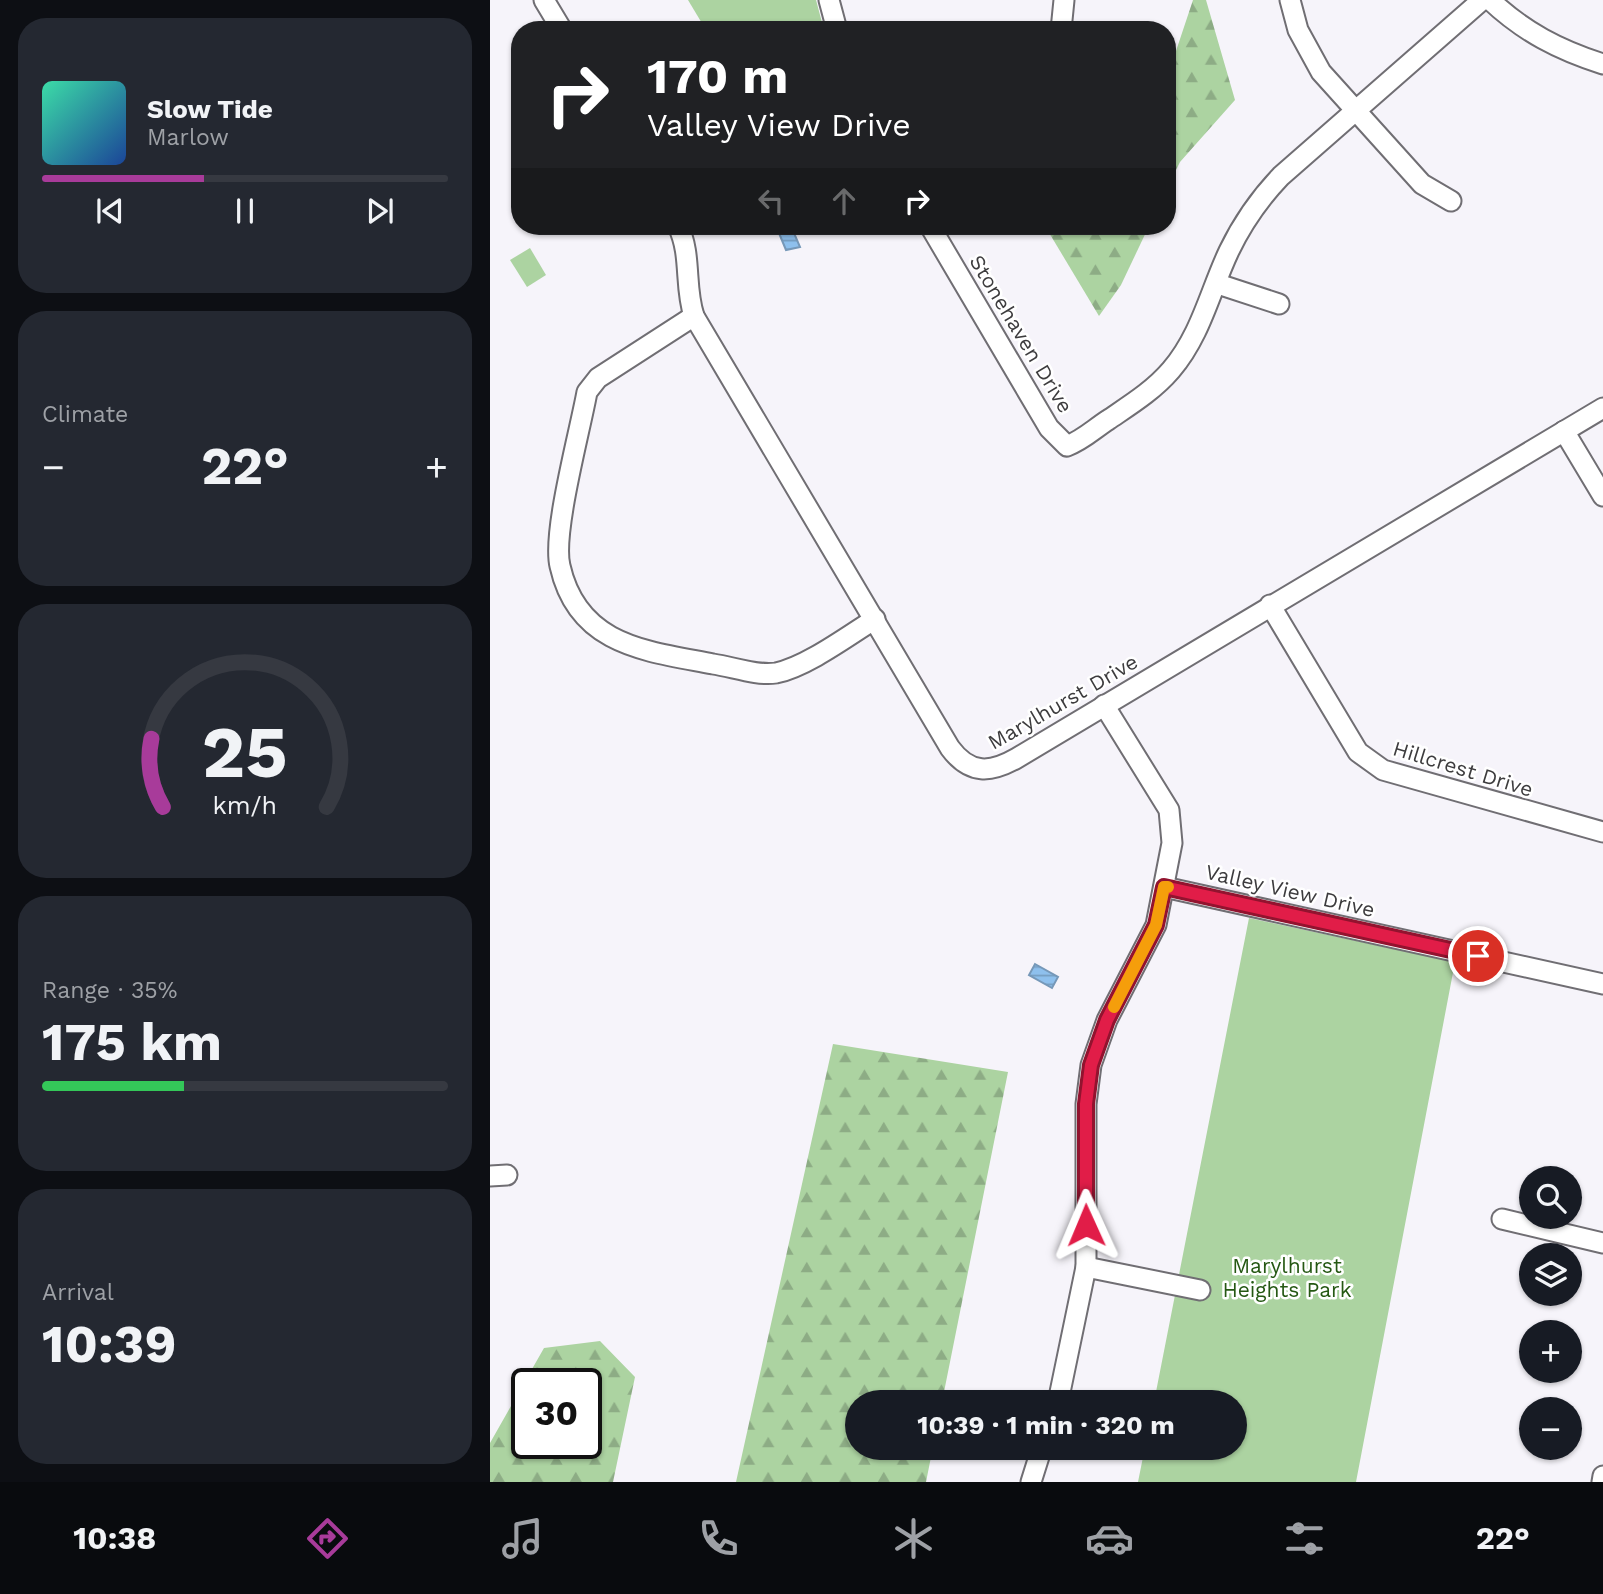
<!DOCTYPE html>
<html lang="en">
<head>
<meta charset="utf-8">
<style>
	body { margin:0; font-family:"Work Sans",sans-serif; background:#242831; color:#f1f3f6; height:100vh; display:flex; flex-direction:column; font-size:26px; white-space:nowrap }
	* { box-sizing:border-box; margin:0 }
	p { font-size:23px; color:#9ea1a6 }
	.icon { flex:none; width:38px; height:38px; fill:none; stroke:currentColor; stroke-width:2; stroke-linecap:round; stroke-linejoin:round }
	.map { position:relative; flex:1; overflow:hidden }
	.side { display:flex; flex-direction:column; gap:18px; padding:18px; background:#0d0f14; width:490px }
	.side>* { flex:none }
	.top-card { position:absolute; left:21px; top:21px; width:665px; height:214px; border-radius:28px; box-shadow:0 2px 5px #0004; background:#202124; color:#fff; overflow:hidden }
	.buttons { position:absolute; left:1029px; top:1166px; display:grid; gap:14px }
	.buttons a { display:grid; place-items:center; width:63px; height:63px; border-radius:50%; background:#171b24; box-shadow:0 2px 5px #0004; font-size:35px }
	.speed { position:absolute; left:21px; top:1368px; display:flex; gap:14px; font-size:35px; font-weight:700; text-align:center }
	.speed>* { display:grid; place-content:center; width:91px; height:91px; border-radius:50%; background:#171b24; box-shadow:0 2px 5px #0004; line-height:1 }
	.speed .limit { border:4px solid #111; border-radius:10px; background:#fff; color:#111 }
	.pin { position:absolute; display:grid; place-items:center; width:60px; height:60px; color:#fff; margin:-30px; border:4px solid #fff; border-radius:50%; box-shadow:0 2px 7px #0007 }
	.me { position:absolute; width:77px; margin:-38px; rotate:359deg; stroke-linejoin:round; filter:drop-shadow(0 0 5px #0008) }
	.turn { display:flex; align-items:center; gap:24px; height:147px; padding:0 21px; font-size:32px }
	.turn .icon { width:91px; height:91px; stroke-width:2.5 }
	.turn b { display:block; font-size:49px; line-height:60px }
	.lanes { display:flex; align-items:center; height:66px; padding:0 21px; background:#0003; justify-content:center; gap:35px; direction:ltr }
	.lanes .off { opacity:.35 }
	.big { font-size:52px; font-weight:700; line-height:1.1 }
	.side .card { flex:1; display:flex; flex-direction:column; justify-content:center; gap:10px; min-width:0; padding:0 24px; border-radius:28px; background:#242831 }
	.side .dial { align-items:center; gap:0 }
	.dial svg { height:182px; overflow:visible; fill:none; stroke:#363941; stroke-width:7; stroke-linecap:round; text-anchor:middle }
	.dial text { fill:#f1f3f6; stroke:none }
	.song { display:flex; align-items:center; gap:21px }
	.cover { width:84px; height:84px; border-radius:10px; background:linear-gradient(135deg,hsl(160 70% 55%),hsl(220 70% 35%)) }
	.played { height:7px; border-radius:4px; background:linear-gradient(90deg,#a83b9a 40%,#363941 40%) }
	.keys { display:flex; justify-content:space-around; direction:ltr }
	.heat { display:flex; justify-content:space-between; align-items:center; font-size:38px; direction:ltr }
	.charge { height:10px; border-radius:5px; background:linear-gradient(90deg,#34c759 35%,#363941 0) }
	.trip { position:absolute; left:355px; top:1390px; width:402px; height:70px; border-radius:35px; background:#171b24; box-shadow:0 2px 5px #0004; font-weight:700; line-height:70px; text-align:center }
	.tab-bar { display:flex; height:112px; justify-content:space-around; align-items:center; background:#090b0e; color:#9ea1a6 }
	.tab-bar .icon { width:49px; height:49px }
	.tab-bar .selected { color:#a83b9a }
	.tab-bar b { font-size:32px; color:#f1f3f6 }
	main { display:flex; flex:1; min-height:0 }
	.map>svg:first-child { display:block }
	.forest { fill:url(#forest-firs); fill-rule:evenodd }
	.park { fill:#acd3a1 }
	.water { fill:url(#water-rules); stroke:#7698b8; stroke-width:2 }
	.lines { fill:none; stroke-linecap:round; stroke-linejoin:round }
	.minor-casing { stroke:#706e73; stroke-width:23 }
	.minor { stroke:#fff; stroke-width:19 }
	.route-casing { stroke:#92132f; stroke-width:18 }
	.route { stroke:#e11d48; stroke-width:12 }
	.slow { stroke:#f59e0b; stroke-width:12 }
	.labels { text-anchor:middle; stroke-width:5; stroke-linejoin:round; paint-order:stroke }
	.street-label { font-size:21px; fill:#3d3c3e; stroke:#fff }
	.park-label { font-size:21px; fill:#255813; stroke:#fff }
</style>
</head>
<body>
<main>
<section class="side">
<div class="card">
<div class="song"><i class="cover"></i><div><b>Slow Tide</b><p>Marlow</p></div></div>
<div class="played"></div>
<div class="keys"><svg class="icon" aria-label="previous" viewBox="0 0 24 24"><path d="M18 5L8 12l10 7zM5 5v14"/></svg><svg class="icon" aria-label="pause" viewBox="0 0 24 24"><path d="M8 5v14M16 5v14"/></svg><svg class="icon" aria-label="next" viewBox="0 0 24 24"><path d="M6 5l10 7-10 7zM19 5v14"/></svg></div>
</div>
<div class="card"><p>Climate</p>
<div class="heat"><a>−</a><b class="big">22°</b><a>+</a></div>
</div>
<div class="card dial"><svg viewBox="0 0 100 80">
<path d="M14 69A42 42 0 1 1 86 69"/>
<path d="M14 69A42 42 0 0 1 9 39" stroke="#a83b9a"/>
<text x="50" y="56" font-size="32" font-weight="700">25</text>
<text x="50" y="72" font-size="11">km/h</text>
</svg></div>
<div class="card"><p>Range · 35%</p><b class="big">175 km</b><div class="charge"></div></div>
<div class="card"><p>Arrival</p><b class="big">10:39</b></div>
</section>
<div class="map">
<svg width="1113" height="1482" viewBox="0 0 1113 1482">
	<defs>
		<pattern id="forest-firs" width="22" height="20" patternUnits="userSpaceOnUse" patternTransform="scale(1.75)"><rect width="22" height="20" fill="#acd3a1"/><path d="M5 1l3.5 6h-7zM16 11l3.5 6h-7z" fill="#8dac85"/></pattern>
		<pattern id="water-rules" width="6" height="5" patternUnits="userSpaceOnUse" patternTransform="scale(1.75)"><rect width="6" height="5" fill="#8ec0ed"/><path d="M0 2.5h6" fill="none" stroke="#759dc1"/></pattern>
	</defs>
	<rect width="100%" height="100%" fill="#f6f4fa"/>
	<g class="forest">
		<polygon points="703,0 716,0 745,100 690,162 677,188 677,78"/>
		<polygon points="555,226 659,226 631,285 609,316"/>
		<polygon points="343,1044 518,1072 452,1402 368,1402 368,1447 443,1447 436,1482 246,1482"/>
		<path d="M110,1341l35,36 -22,105h-123v-39l54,-95zM96,1384v60h-59v-60z"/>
	</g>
	<g class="park">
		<polygon points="198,0 326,0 334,30 216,30"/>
		<polygon points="40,248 56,275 37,287 20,260"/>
		<polygon points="759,918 965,962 866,1482 648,1482 655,1447 746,1447 746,1402 664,1402"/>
	</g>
	<g class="water">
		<polygon points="286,226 301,226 310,247 296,250"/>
		<polygon points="545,964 568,977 562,988 539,975"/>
	</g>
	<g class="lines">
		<defs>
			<g id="minor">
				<polyline points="54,0 72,30"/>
				<polyline points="339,0 347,30"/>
				<polyline points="800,0 808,30 831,72 932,184 961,201"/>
				<path d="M1000,0c34,32 69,50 113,64"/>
				<polyline points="571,30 574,0"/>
				<path d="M188,226c14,29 6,60 16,90l256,432c20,27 41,25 67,10l586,-350"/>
				<path d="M440,226l119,202 18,18c16,-6 27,-17 41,-26 22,-15 45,-29 63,-50 30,-35 39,-79 58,-119 14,-29 30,-52 52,-75l201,-176"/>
				<polyline points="728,284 789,304"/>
				<path d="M204,316l-96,62 -11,14c-7,39 -35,141 -27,174 18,80 86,85 153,98 20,3 44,12 63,9 30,-6 72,-37 99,-54"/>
				<polyline points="1074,431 1113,496"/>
				<polyline points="780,605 868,752 893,770 1113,832"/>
				<polyline points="674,887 1113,984"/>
				<polyline points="0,1176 17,1175"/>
				<polyline points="1012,1219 1113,1243"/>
				<polyline points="596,1267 710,1290"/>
				<polyline points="568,1402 596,1267 596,1104 601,1065 617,1020 666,925 682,843 679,810 614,705"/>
				<polyline points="541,1482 552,1447"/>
				<polyline points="1112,1482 1113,1476"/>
			</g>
		</defs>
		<use href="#minor" class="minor-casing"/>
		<use href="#minor" class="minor"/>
	</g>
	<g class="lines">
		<defs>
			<polyline id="route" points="596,1225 596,1104 601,1065 617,1020 666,925 674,887 988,956"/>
		</defs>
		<use href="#route" class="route-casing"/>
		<use href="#route" class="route"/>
		<polyline class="slow" points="624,1007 666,925 674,887 678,887"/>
	</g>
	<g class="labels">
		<g class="street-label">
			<text transform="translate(531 334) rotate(59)" y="7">Stonehaven Drive</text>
			<text transform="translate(573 702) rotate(-30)" y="7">Marylhurst Drive</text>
			<text transform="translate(973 769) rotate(17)" y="7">Hillcrest Drive</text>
			<text transform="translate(800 891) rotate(13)" y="7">Valley View Drive</text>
		</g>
		<g class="park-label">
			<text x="797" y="1273">Marylhurst<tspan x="797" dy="24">Heights Park</tspan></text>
		</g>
	</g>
</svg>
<div class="buttons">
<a><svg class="icon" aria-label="search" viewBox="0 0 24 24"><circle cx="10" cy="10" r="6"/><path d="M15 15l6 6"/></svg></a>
<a><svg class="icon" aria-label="layers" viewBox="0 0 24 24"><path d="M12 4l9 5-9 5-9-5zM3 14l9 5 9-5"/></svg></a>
<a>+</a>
<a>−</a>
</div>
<div class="speed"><div class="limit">30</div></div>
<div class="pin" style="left:988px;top:956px;background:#d93025"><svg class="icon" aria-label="arrive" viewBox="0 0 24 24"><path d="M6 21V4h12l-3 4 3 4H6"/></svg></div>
<svg class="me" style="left:596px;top:1225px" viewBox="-20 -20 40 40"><path d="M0-17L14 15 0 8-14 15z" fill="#e11d48" stroke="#fff" stroke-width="4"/></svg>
<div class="trip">10:39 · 1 min · 320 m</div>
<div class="top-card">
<div class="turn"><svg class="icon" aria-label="right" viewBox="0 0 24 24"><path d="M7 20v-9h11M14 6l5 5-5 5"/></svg><div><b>170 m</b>Valley View Drive</div></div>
<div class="lanes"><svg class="icon off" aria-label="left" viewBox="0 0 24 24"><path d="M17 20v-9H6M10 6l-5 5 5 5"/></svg><svg class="icon off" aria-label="ahead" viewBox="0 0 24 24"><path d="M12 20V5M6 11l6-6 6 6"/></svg><svg class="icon" aria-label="right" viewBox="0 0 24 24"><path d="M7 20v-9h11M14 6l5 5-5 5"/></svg></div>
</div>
</div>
</main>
<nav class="tab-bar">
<b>10:38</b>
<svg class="icon selected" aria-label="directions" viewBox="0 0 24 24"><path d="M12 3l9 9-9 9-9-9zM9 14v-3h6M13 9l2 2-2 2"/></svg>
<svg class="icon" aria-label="music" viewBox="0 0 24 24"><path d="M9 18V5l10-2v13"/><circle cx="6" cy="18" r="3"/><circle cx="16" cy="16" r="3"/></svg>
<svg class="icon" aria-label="phone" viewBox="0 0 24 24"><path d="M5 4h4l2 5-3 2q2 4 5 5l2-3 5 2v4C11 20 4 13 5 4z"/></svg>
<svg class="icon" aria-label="climate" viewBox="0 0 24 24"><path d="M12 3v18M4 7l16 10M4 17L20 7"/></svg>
<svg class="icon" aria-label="car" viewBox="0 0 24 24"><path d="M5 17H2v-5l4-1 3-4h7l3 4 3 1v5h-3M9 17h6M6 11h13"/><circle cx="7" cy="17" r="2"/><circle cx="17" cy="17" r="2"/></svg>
<svg class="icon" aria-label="filters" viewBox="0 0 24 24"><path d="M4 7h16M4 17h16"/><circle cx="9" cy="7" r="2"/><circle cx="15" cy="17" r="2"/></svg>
<b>22°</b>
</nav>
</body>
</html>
